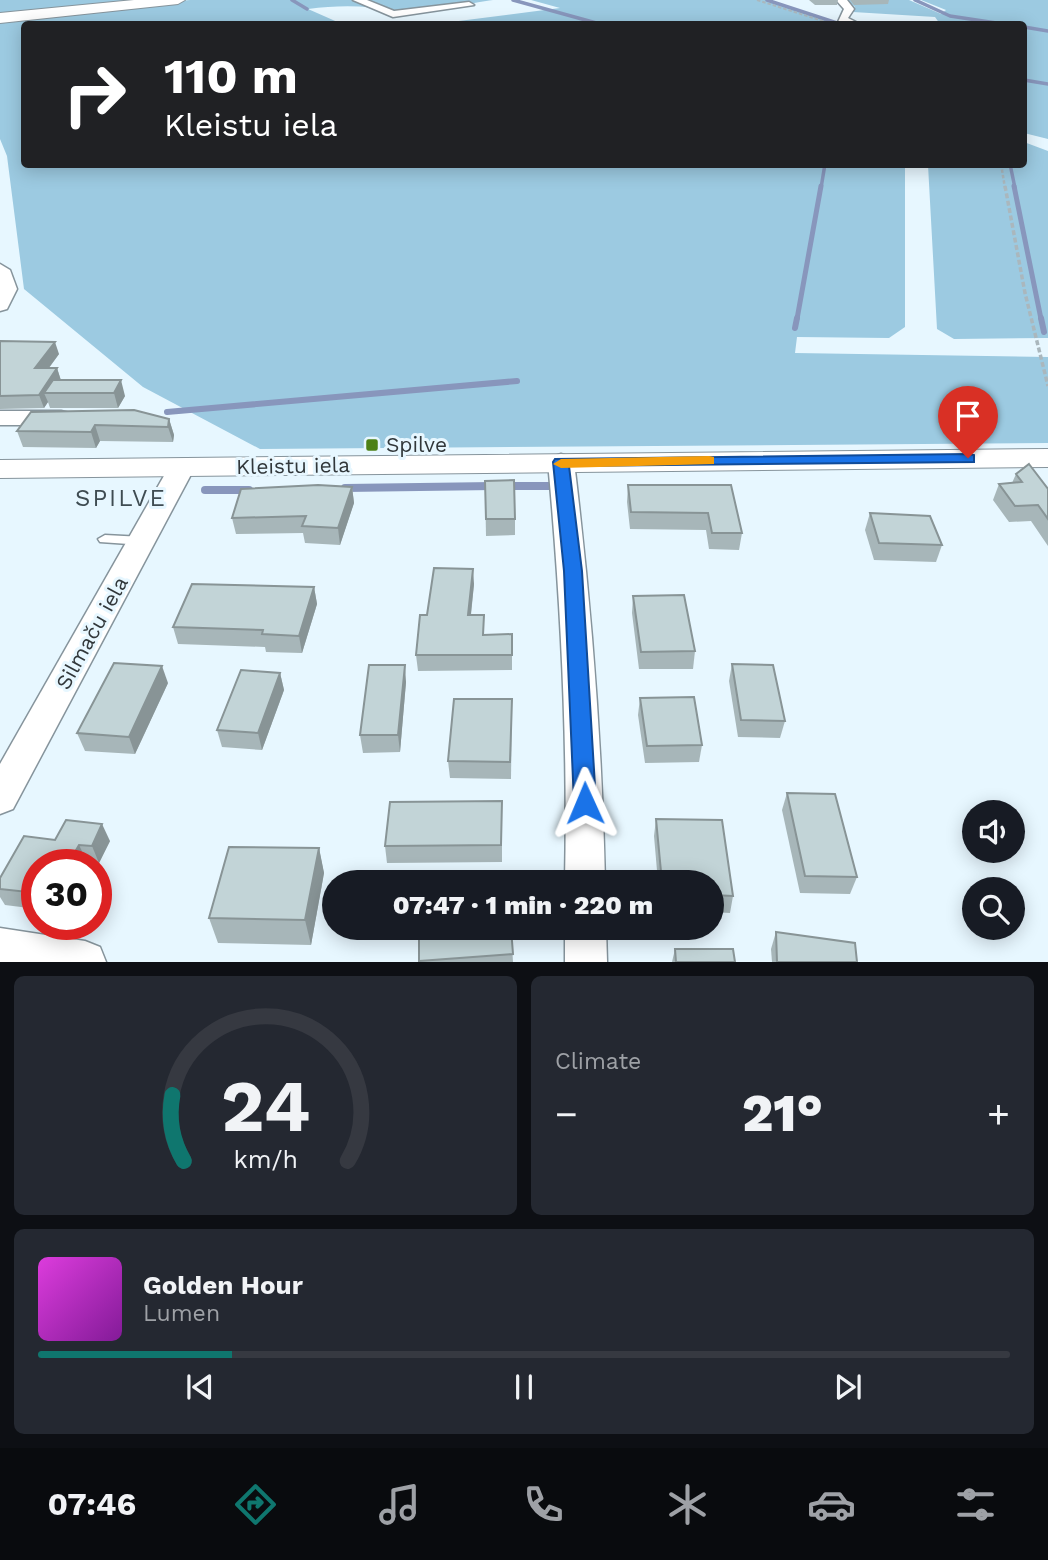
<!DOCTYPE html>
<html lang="en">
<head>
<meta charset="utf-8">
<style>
	body { margin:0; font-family:"Work Sans",sans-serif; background:#242831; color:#f1f3f6; height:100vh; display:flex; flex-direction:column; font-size:26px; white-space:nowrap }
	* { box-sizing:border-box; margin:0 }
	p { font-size:23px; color:#9ea1a6 }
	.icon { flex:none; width:38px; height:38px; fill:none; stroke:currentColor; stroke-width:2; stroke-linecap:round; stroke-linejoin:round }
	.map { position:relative; height:962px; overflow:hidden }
	.details { display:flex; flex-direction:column; gap:14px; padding:14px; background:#0d0f14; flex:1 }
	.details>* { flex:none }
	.banner { position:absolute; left:21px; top:21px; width:1006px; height:147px; border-radius:7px; box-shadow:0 4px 18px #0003; background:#202124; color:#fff; overflow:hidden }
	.controls { position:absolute; left:962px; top:800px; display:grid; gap:14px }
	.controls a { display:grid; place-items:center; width:63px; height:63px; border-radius:50%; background:#171b24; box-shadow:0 4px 18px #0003; font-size:35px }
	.speed { position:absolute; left:21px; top:849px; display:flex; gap:14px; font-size:35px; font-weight:700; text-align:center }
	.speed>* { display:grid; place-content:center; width:91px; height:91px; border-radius:50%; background:#171b24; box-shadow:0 4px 18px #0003; line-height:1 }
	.speed .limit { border:10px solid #d22; background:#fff; color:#111 }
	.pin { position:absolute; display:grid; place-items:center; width:60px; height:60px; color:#fff; margin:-72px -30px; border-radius:50% 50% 50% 0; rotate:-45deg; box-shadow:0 0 7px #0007 }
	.pin .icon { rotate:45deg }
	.me { position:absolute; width:77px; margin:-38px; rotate:359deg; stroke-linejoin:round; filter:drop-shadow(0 0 5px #0008) }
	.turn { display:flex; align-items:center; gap:24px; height:147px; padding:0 28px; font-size:32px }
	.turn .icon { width:91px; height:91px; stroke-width:2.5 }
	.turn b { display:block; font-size:49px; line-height:60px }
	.big { font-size:52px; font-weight:800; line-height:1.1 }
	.details .widget { flex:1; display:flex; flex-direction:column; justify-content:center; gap:10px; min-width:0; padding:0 24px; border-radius:10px; background:#242831 }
	.details .dial { align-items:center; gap:0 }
	.dial svg { height:182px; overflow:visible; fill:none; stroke:#363941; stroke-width:7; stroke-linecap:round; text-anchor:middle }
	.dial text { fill:#f1f3f6; stroke:none }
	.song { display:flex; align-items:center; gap:21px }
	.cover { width:84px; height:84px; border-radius:10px; background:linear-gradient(135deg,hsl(300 70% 55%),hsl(290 70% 35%)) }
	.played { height:7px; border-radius:4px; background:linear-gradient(90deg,#0f766e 20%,#363941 20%) }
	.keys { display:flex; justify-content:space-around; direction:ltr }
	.heat { display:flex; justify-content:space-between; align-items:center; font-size:38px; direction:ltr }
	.details .tiles { flex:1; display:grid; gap:14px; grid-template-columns:1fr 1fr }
	.widget:last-child { grid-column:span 2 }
	.trip { position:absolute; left:322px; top:870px; width:402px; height:70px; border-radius:35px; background:#171b24; box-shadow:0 4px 18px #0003; font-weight:800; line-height:70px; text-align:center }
	.tabs { display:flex; height:112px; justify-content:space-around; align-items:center; background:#090b0e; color:#9ea1a6 }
	.tabs .icon { width:49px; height:49px }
	.tabs .selected { color:#0f766e }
	.tabs b { font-size:32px; color:#f1f3f6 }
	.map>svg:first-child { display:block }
	.green { fill:#9ccae1 }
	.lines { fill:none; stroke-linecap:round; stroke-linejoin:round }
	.stream-far3 { stroke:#8896bc; stroke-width:3.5 }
	.stream-far2 { stroke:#8896bc; stroke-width:5 }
	.stream-far1 { stroke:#8896bc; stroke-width:6 }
	.stream { stroke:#8896bc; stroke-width:8 }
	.service-casing { stroke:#86949c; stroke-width:3 }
	.minor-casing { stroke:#86949c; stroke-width:3 }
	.tertiary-casing { stroke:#86949c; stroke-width:2 }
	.secondary-casing { stroke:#86949c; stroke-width:2 }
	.path-far2 { stroke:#aab7bd; stroke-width:2; stroke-dasharray:3.5 2; stroke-linecap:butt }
	.path-far1 { stroke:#aab7bd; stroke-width:2.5; stroke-dasharray:3.5 2; stroke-linecap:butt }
	.path { stroke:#aab7bd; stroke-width:3.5; stroke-dasharray:5 2.5; stroke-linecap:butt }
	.service { fill:#fff; fill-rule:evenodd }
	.minor { fill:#fff; fill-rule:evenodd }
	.tertiary { fill:#fff; fill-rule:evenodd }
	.secondary { fill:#fff; fill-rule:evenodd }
	.wall { fill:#a7b6b9 }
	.shaded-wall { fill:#889496 }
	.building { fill:#c2d4d7; stroke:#889496; stroke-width:2 }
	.route { fill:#1a73e8; stroke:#114b97; stroke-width:2 }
	.slow { fill:#f59e0b }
	.poi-dot { fill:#4d8116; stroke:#e7f7ff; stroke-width:2.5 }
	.labels { text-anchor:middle; stroke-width:6; stroke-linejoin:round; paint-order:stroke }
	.poi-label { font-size:21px; fill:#31373a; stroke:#e7f7ff; text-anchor:start }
	.street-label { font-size:21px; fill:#31373a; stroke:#e7f7ff }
	.quarter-label { font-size:24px; letter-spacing:2px; fill:#3f4c52; stroke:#e7f7ff }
</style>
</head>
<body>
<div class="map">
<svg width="1048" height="962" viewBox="0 0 1048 962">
	<rect width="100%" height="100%" fill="#e7f7ff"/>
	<g class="green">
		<polygon points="0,0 166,0 0,17"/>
		<path d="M190,0h303c-23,3 -78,15 -99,11 -28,-6 -56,-6 -86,-2l34,15h-318v140l881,1v162l-16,11 -92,-1 -2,16 253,4v86l-788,6 -117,-62 -119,-98 -17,-133 -7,-17v-120z"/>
		<polygon points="531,0 770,0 841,24 435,24 560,8"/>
		<polygon points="847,0 909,0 941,14 946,10 921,0 1048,0 1048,139 1024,133 1024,24 940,24 935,17 853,12 855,7"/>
		<polygon points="1024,142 1048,151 1048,338 954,339 937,329 928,165 1024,164"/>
	</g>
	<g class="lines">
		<g class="stream-far3">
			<polyline points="292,0 307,9"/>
			<polyline points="513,0 600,24"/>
			<polyline points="767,0 840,24"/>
			<polyline points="915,0 950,16 1003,24"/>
			<polyline points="1024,27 1048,31"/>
			<polyline points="1024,80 1048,84"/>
			<polyline points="1010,164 1015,188"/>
			<polyline points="821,188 825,164"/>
		</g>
		<g class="stream-far2">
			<polyline points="1014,186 1041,319"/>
			<polyline points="797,319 821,186"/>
		</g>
		<g class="stream-far1">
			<polyline points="1041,318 1044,332"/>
			<polyline points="795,328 797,318"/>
			<polyline points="167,412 517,381"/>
		</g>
		<g class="stream">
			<polyline points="506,486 555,486"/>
			<polyline points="345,488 494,486"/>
			<polyline points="205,490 249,490"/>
		</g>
		<defs>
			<polygon id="service" points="105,535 143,537 150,541 143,545 100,542 98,539"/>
			<g id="minor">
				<polygon points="353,0 367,0 394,11 469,2 474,5 393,17"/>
				<polygon points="836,0 847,0 854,9 848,18 860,24 838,22 844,9"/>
				<polygon points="0,264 10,270 17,289 7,309 0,311"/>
				<polygon points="0,411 61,411 70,413 73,418 70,423 61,425 0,425"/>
				<path d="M561,454l9,3 4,5c17,140 28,279 31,420h-40c3,-140 -4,-280 -17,-420l4,-5z"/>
				<polygon points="182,459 191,461 195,467 13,809 0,814 0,764 169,467 173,461"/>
				<polygon points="0,928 85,941 100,947 106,962 0,962"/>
				<polygon points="565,928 606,928 607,962 565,962"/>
			</g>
			<polygon id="tertiary" points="1048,449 1048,467 0,478 0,460"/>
			<polygon id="secondary" points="134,0 185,0 178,4 0,23 0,13"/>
		</defs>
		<use href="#service" class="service-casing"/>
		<use href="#minor" class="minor-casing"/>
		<use href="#tertiary" class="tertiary-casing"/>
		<use href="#secondary" class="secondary-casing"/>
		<polyline class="path-far2" points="757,0 829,23"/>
		<polyline class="path-far1" points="1001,164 1005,188"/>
		<polyline class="path" points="1005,186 1025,293 1048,386"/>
		<use href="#service" class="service"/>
		<use href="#minor" class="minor"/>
		<use href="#tertiary" class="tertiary"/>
		<use href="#secondary" class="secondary"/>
	</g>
	<g class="wall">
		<polygon points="809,0 838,0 837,5 815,5"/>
		<polygon points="850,0 889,0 888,4 854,5"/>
		<polygon points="0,341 59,354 49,368 57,368 61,380 125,396 118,408 50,408 48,402 44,408 0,409"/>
		<polygon points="169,419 174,435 173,442 100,441 96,448 23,447 17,431"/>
		<polygon points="1016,474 1048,489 1048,546 1031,521 1009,522 993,500 999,484 1012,483"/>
		<polygon points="485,481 515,519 515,535 486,536"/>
		<polygon points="628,485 731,485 742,533 739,550 709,549 706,530 630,529 627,502"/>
		<polygon points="352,487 354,503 340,545 305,543 303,533 236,534 232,518"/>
		<polygon points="870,513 942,545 936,562 874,560 865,530"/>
		<polygon points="474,584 471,615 484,635 512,634 512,670 418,671 416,655 427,615"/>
		<polygon points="314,587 317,604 302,653 266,652 265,647 178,644 173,627"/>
		<polygon points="633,596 695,651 693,669 639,669 632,613"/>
		<polygon points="732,664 785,721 780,738 738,737 729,681"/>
		<polygon points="280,673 284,690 262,750 222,747 217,730"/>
		<polygon points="406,682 400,752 363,753 360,735"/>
		<polygon points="168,683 135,754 85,751 77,733"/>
		<polygon points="640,698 702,745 699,762 645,763 638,715"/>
		<polygon points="512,699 511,779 450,778 448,761"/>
		<polygon points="787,793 857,877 850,894 800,893 782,810"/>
		<polygon points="502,801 502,862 387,863 385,846"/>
		<polygon points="656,819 733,896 730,913 712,912 712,882 658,882 654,836"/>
		<polygon points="55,840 110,841 99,863 87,862 37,864 37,909 5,905 0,897 0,878"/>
		<polygon points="319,848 324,873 311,945 218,943 209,918"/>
		<polygon points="419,928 511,928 513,962 419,962"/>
		<polygon points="776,932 857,962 772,962 771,949"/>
		<polygon points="675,949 735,962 672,962"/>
	</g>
	<g class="shaded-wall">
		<polygon points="55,342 59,354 39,381 35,368"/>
		<polygon points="57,368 61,381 44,393 48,402 44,408 39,395"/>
		<polygon points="121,380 125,396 118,408 114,393"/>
		<polygon points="169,419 174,435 173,442 168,427"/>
		<polygon points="95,425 100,441 96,448 91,432"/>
		<polygon points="352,487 354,503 340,545 338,528"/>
		<polygon points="473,569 474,584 469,631 468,615"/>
		<polygon points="314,587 317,604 302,653 299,636"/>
		<polygon points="405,665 406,682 400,752 398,735"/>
		<polygon points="162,666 168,683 135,754 129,737"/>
		<polygon points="280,673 284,690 262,750 258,733"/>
		<polygon points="102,824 110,841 99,863 92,846"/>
		<polygon points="79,845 87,862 85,864 68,864"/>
		<polygon points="319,848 324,873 311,945 305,920"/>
	</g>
	<g class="building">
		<polygon points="0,341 55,342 35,368 57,368 39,395 0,396"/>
		<polygon points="53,380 121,380 114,393 44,393"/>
		<polygon points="134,410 169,419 168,427 95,425 91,432 17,431 31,412"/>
		<polygon points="1029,464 1048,489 1048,519 1038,505 1015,506 999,484 1022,482 1016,474"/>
		<polygon points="514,480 515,519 486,519 485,481"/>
		<polygon points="318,485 352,487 338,528 302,526 306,516 232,518 241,489"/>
		<polygon points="628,485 731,485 742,533 712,533 708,513 631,512"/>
		<polygon points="870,513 930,516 942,545 879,543"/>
		<polygon points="434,568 473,569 468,615 484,615 483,635 512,634 512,655 416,655 420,615 427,615"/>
		<polygon points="192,584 314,587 299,636 262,634 263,630 173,627"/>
		<polygon points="684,595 695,651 641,652 633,596"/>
		<polygon points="114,663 162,666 129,737 77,733"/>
		<polygon points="732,664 773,665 785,721 741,720"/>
		<polygon points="369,665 405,665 398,735 360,735"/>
		<polygon points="241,670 280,673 258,733 217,730"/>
		<polygon points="694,697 702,745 647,746 640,698"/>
		<polygon points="454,699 512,699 510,762 448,761"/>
		<polygon points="787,793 835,794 857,877 805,876"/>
		<polygon points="502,801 501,845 385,846 390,802"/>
		<polygon points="656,819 722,820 733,896 712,895 712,882 662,882"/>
		<polygon points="66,820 102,824 92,846 79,845 68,864 37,864 37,893 0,889 0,878 24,836 55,840"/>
		<polygon points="229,847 319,848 305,920 209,918"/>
		<polygon points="508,874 508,882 420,882 420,879"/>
		<polygon points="419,928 511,928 513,954 419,961"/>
		<polygon points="776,932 855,943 857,962 777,962"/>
		<polygon points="675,949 733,949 735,962 676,962"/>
	</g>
	<polygon class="route" points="968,454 974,455 974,462 569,466 582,571 596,803 593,809 585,812 577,809 574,803 564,571 553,462 555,459"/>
	<polygon class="slow" points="709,456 714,457 714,464 561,468 553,464 561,459"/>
	<rect class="poi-dot" x="365" y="438" width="14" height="14" rx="3.5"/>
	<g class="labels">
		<g class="poi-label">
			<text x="386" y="452">Spilve</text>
		</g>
		<g class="street-label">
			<text transform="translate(293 466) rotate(-1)" y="7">Kleistu iela</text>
			<text transform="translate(92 633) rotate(-61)" y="7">Silmaču iela</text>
		</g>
		<g class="quarter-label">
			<text x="121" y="506">SPILVE</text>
		</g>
	</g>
</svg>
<div class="controls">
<a><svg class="icon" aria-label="sound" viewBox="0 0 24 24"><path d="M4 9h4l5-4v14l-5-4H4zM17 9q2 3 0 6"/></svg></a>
<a><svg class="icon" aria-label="search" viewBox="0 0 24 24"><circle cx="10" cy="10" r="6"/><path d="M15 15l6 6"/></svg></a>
</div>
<div class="speed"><div class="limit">30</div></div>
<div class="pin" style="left:968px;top:458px;background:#d93025"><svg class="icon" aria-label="arrive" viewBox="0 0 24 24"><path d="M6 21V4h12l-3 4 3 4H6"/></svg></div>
<svg class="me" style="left:585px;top:803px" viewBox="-20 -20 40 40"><path d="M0-17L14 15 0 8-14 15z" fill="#1a73e8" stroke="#fff" stroke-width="4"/></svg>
<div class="trip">07:47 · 1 min · 220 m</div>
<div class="banner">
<div class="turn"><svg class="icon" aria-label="right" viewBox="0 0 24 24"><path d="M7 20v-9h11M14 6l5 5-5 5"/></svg><div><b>110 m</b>Kleistu iela</div></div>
</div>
</div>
<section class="details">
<div class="tiles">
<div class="widget dial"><svg viewBox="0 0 100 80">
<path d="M14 69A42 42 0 1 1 86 69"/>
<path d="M14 69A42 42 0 0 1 9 40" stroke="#0f766e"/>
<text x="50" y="56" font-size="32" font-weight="700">24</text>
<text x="50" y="72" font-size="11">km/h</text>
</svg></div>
<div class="widget"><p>Climate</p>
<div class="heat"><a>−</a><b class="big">21°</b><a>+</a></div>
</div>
<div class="widget">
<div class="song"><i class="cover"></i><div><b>Golden Hour</b><p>Lumen</p></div></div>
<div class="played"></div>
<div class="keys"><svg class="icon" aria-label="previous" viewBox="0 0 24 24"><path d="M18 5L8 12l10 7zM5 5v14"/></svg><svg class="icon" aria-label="pause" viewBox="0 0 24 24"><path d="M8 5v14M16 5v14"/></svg><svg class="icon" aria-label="next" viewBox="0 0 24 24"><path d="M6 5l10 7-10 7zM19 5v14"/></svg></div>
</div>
</div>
</section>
<nav class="tabs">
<b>07:46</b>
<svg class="icon selected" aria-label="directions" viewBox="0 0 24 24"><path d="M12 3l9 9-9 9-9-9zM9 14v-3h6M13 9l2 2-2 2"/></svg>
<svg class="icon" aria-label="music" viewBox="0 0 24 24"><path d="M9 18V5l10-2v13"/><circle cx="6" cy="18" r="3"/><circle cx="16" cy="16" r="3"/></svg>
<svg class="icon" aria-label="phone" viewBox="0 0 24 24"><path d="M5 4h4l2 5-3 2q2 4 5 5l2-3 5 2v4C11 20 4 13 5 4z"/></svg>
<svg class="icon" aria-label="climate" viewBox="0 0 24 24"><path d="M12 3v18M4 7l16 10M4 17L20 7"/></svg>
<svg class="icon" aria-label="car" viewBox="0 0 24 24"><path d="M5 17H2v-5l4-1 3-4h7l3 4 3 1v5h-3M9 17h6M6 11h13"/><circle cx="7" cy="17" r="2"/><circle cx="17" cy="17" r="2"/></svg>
<svg class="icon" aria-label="filters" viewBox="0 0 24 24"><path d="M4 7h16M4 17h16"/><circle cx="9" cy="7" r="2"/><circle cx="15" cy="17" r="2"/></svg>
</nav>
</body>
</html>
